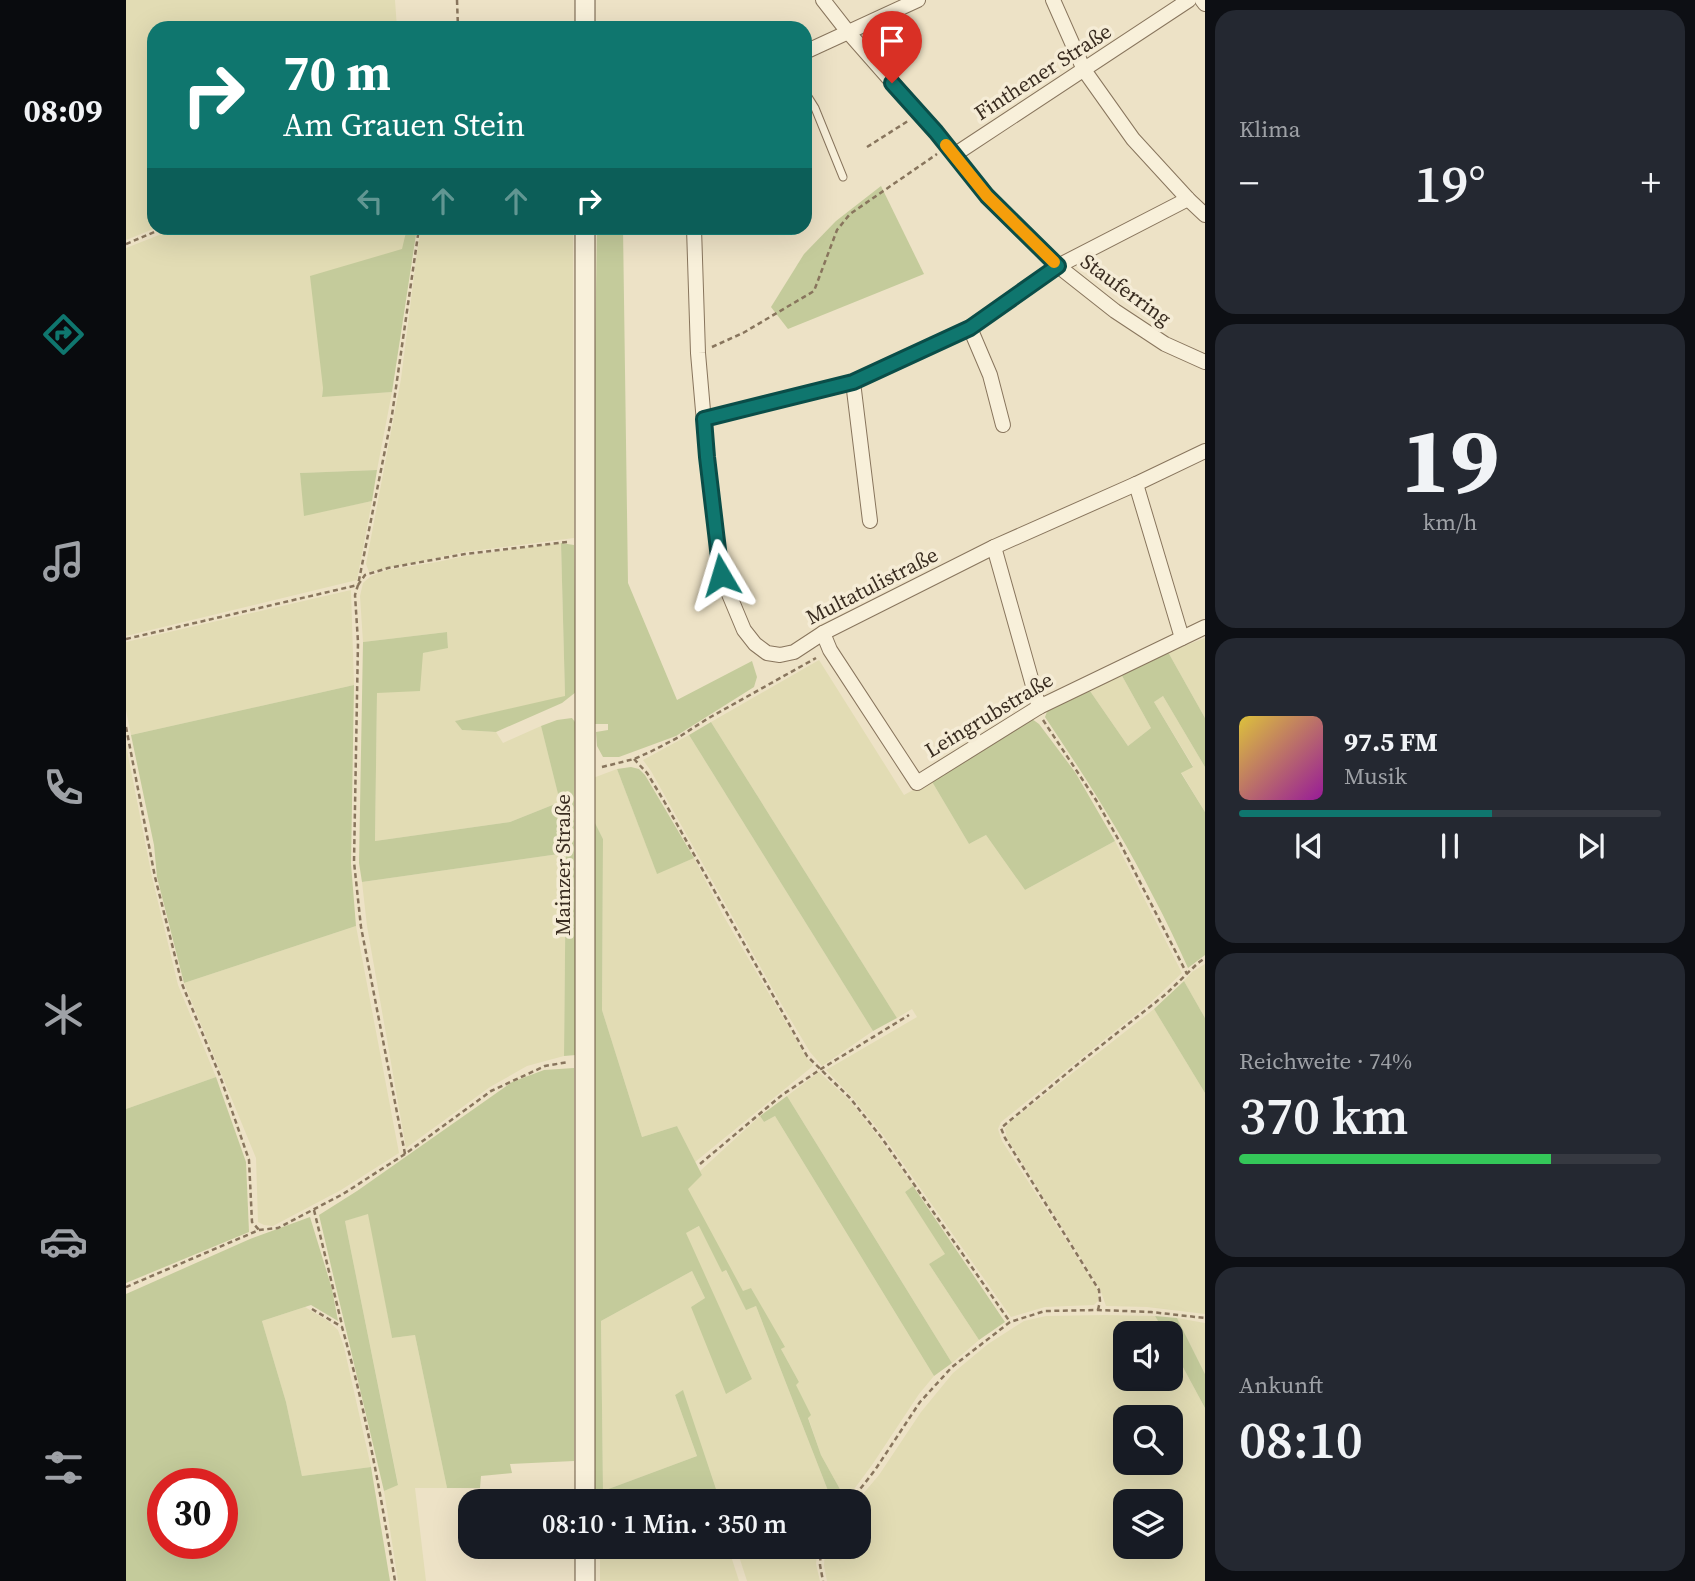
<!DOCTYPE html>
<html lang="de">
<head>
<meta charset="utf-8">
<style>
	body { margin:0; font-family:"Source Serif 4",serif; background:#242831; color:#f1f3f6; height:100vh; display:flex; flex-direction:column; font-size:26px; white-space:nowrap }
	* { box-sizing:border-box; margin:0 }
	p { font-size:23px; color:#9ea1a6 }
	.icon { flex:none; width:38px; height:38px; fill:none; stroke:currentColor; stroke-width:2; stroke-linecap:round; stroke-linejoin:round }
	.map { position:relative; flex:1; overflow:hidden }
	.sheet { display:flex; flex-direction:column; gap:10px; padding:10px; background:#0d0f14; width:490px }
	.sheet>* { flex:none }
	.hud { position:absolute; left:21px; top:21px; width:665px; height:214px; border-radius:21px; box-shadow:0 7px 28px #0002; background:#0f766e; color:#fff; overflow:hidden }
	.controls { position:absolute; left:987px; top:1321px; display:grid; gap:14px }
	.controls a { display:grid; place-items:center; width:70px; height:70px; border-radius:14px; background:#171b24; box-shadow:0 7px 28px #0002; font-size:35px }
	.speed { position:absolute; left:21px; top:1468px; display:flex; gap:14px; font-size:35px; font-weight:700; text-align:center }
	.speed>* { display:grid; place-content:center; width:91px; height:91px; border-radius:50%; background:#171b24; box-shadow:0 7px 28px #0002; line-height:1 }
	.speed .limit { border:10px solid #d22; background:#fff; color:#111 }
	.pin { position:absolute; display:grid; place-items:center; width:60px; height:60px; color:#fff; margin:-72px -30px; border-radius:50% 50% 50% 0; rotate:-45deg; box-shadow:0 0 7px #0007 }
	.pin .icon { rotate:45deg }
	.me { position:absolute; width:77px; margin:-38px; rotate:353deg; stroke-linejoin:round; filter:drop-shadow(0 0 5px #0008) }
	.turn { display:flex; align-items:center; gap:24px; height:147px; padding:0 21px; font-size:32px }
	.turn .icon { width:91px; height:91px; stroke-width:2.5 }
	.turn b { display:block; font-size:49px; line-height:60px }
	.lanes { display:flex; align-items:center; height:66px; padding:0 21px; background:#0003; justify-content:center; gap:35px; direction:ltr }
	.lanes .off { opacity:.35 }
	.big { font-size:52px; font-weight:600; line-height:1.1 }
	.sheet .widget { flex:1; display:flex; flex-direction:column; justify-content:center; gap:10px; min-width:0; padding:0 24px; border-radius:21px; background:#242831 }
	.sheet .dial { align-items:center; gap:0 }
	.dial b { font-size:91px; line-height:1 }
	.song { display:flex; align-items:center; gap:21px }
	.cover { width:84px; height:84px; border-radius:10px; background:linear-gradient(135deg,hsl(50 70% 55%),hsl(300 70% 35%)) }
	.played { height:7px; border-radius:4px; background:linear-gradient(90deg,#0f766e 60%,#363941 60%) }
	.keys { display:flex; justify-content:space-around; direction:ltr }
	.heat { display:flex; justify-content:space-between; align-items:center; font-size:38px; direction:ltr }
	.charge { height:10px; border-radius:5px; background:linear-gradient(90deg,#34c759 74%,#363941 0) }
	.trip { position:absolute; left:332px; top:1489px; width:413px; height:70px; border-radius:21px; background:#171b24; box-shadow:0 7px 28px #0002; font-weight:600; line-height:70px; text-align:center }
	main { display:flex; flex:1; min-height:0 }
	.tabs { display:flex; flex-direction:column; width:126px; justify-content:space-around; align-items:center; background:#090b0e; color:#9ea1a6 }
	.tabs .icon { width:49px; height:49px }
	.tabs .on { color:#0f766e }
	.tabs b { font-size:32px; color:#f1f3f6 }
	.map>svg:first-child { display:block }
	.farmland { fill:#e2dcb4; fill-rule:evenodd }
	.green { fill:#c4cb9b; fill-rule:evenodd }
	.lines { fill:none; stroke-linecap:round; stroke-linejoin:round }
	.service-casing { stroke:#88755d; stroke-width:9 }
	.minor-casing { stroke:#88755d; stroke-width:16 }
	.secondary-casing { stroke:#6a5640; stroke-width:21 }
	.path { stroke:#88755d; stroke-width:2.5; stroke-dasharray:5 3.5; stroke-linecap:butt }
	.service { stroke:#f8f0da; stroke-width:7 }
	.minor { stroke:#f8f0da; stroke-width:14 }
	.secondary { stroke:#f8f0da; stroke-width:19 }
	.route-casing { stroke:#0a4d48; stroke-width:18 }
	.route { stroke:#0f766e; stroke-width:12 }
	.slow { stroke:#f59e0b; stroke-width:12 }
	.labels { text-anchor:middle; stroke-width:7; stroke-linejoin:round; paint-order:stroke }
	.street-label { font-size:21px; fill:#392c20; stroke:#f5ecd6 }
</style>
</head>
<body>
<main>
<nav class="tabs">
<b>08:09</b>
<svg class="icon on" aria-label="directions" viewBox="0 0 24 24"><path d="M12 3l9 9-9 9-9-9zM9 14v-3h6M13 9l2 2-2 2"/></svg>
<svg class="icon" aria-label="music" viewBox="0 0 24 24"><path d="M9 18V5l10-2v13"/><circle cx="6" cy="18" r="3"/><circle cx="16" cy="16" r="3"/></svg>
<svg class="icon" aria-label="phone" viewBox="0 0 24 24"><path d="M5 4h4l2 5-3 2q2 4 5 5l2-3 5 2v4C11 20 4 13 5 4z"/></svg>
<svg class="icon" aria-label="climate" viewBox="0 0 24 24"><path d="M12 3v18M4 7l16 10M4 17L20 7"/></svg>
<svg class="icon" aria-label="car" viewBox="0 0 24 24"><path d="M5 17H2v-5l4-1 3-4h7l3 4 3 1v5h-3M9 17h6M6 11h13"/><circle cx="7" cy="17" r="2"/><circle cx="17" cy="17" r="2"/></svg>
<svg class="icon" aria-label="filters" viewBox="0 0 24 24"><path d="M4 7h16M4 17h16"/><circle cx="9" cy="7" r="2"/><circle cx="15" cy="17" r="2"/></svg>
</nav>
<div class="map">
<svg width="1079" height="1581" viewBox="0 0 1079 1581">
	<rect width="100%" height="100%" fill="#ede2c6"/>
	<g class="farmland">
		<polygon points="0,0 269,0 271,28 28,28 28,228 30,228 0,240"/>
		<polygon points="51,228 281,228 277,249 197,388 196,396 266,392 251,470 174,473 179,515 246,501 231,580 0,636 0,248"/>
		<polygon points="295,228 447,228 448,538 338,552 243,572 240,564 275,379 291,252"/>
		<polygon points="435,543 439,697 330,721 336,730 370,732 377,743 415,726 434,802 384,822 249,841 251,692 297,653 322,647 321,632 237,642 234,596 237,583 245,576 261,570 311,562 339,556"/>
		<polygon points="225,590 228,685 5,735 0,710 0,642"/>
		<polygon points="1079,638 1079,718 1042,652"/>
		<polygon points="693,660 778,795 805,780 843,844 860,835 899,890 989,841 1056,973 1024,1003 875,1122 872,1129 876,1141 972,1290 972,1301 968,1305 919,1307 885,1317 757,1135 726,1097 700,1070 791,1017 786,1009 771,1018 585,722"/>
		<polygon points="995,674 1025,728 1002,746 964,691"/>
		<polygon points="1037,696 1079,767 1079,812 1055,772 1067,766 1028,702"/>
		<polygon points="563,735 747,1031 696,1066 684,1052 653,1000 525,771 517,760"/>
		<polygon points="0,745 26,877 52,985 90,1077 0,1109"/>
		<polygon points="491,769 531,873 568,858 597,915 680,1057 687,1066 569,1162 551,1126 516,1137 476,1010 477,839 467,819 467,778"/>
		<polygon points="440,853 438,1056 401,1066 364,1087 280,1148 241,926 236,882"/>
		<polygon points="230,926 273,1153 215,1190 147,1226 138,1225 132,1222 130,1158 58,983"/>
		<polygon points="1079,964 1079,1018 1058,981 1066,972"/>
		<polygon points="1028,1009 1079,1093 1079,1314 1021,1307 980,1306 974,1289 881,1138 879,1129 883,1123"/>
		<polygon points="693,1072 723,1100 753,1138 787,1186 779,1192 820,1254 803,1264 853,1340 826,1363 661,1096"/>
		<polygon points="634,1116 638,1122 649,1116 808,1376 793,1394 746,1465 720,1500 695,1455 682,1417 684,1415 669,1385 673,1382 655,1349 658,1347 625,1288 617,1292 561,1189 576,1175 574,1171"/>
		<polygon points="243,1213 266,1338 289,1335 321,1488 289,1488 300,1581 272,1581 258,1491 272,1484 219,1221"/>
		<polygon points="574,1226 596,1271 599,1269 620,1309 630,1306 706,1501 594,1501 557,1391 549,1395 571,1456 477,1491 475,1321 566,1271 579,1298 565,1307 626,1379 559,1233"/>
		<polygon points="179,1307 202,1321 212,1330 218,1347 245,1467 176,1476 160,1402 136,1321"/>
		<path d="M978,1315l51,1 10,17 -40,1v45h46v-34l34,63v173h-378l-3,-15 1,-19h34v-45l-2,-1 22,-26 42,-63 32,-39 35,-29 36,-23 22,-5zM999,1418h46v45h-46zM999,1502h46v45h-46z"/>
		<polygon points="1051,1318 1079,1323 1079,1374"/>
		<polygon points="474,1547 602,1547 613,1581 474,1581"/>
		<polygon points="610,1547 692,1547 690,1564 694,1581 621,1581"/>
	</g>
	<g class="green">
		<polygon points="755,186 798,274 662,329 645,307 678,254 710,221"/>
		<polygon points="281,228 291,228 266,392 196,397 197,388 184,276 276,249"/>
		<polygon points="471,228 497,228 502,583 551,700 626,661 631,677 628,687 550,736 493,757 477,757 471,746 470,732 482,730 482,724 469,724 466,541"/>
		<polygon points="251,470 246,501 178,516 174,473"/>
		<polygon points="435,543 448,545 450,692 436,703 370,732 336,730 329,721 439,696"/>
		<polygon points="321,632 322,648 297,653 294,691 251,693 249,841 384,822 434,802 415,726 431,720 446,718 449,722 448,804 450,1055 438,1056 440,853 236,882 233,863 237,642"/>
		<path d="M1042,652l37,66v49l-42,-71 -9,6 39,65 -12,6 24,39v143l-17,13c-11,-24 -22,-48 -35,-72 -31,-62 -69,-121 -108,-179l3,-8 42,-18 38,55 23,-18 -30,-54z"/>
		<polygon points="228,685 225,864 230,926 58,983 31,877 28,845 5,735"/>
		<polygon points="906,719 913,724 949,772 989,841 899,890 860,835 843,844 805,780"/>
		<polygon points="585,722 771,1018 747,1031 563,735"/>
		<polygon points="505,767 513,769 519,775 568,858 531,874 491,769"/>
		<polygon points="467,819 477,839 476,1010 516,1137 551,1126 576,1175 562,1189 617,1291 625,1288 659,1347 655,1349 673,1382 670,1385 685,1415 682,1418 695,1455 720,1500 719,1501 706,1501 630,1306 620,1310 600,1270 596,1272 573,1226 560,1233 626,1379 600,1394 565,1307 579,1298 566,1271 475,1321 477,1491 571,1456 549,1395 557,1390 594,1501 468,1501"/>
		<polygon points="1058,981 1079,1018 1079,1093 1028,1009"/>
		<polygon points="448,1068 448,1461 384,1464 386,1473 355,1476 354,1488 321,1488 289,1335 266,1338 242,1214 219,1221 272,1485 258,1491 193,1215 231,1191 386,1082 418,1070"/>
		<polygon points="90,1077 120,1162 123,1232 0,1283 0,1109"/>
		<polygon points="661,1096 826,1363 808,1376 649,1116 638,1122 634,1116"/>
		<polygon points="787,1186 879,1322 853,1340 803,1264 819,1254 779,1192"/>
		<path d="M184,1217l22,72 6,32 -27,-16 -49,16 24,81 16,74 69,-9 19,114h-264v-287l124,-55zM37,1484h59v60h-59z"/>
		<polygon points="1029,1316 1051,1318 1079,1374 1079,1408 1045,1345 1045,1334 1039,1333"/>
	</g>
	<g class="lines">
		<defs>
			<polyline id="service" points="679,92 689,108 717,177"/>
			<g id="minor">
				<polyline points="697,0 722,32 810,132 861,196 932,266 989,311 1039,344 1079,362"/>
				<polyline points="927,0 958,70 1007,139 1062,199 1079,215"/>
				<polyline points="1076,0 1079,4"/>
				<polyline points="679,52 792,0"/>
				<polyline points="828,155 1063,0"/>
				<polyline points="568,228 572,353 581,457 595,575 618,630 629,644 641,653 654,655 668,652 697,633 868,547 1010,484 1079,451"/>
				<polyline points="844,328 864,375 877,425"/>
				<polyline points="727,382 744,521"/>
				<polyline points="578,419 727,382 844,328 932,266 1062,199"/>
				<polyline points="1010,484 1056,638"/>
				<polyline points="868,547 913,707"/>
				<polyline points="697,633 704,650 791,783 913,707 1079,627"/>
			</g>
			<g id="secondary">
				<polyline points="459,28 459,0"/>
				<polyline points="459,228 459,1502"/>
				<polyline points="459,1581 459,1547"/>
			</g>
		</defs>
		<use href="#service" class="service-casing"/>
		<use href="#minor" class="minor-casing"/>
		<use href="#secondary" class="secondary-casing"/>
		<g class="path">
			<polyline points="331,0 332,28"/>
			<polyline points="741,147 782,121"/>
			<polyline points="0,244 38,228"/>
			<polyline points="586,347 617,333 688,291 711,230 724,214 811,154"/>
			<polyline points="0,639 232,585 239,575 262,568 339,554 441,542"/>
			<polyline points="917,720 970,800 991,837 1061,974"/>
			<polyline points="0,727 29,877 56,984 94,1076 123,1160 126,1222 133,1230"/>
			<polyline points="508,759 521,773 538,801 681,1056 724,1098 755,1137 884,1322"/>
			<polyline points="476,767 508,759 524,752 553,737 581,719 690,658"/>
			<polyline points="279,1154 235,927 228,862 232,642 229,595 232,585 266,415 293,228"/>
			<polyline points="574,1164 656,1095 695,1069 783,1015"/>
			<polyline points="188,1210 216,1325"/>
			<polyline points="0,1287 133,1230 152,1228 217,1194 279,1154 365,1091 419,1066 442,1062"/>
			<path d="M186,1309l30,18c24,84 39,169 53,254"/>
			<polyline points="972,1310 974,1301 973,1290 879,1138 875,1128 952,1064 1040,994 1072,963 1079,958"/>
			<polyline points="724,1502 749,1470 794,1402 826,1367 884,1322 919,1311 972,1310 1025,1312 1079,1318"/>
			<polyline points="695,1547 694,1565 697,1581"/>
		</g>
		<use href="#service" class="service"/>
		<use href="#minor" class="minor"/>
		<use href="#secondary" class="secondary"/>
	</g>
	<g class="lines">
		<defs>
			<polyline id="route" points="595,575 581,457 578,419 727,382 844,328 932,266 861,196 810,132 766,83"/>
		</defs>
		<use href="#route" class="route-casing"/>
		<use href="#route" class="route"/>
		<polyline class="slow" points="820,145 861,196 928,262"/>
	</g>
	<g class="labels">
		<g class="street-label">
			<text transform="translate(917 72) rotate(-33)" y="7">Finthener Straße</text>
			<text transform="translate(1000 290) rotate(36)" y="7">Stauferring</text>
			<text transform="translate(746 586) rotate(-27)" y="7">Multatulistraße</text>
			<text transform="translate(863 715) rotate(-31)" y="7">Leingrubstraße</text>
			<text transform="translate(437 865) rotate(-90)" y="7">Mainzer Straße</text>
		</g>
	</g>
</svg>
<div class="controls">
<a><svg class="icon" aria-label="sound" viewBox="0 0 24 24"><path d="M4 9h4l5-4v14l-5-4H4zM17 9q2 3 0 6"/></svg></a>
<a><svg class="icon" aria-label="search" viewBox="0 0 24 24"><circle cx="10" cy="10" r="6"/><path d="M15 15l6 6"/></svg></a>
<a><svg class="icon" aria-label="layers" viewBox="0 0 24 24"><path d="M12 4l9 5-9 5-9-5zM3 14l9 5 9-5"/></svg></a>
</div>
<div class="speed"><div class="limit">30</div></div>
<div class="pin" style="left:766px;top:83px;background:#d93025"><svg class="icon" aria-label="arrive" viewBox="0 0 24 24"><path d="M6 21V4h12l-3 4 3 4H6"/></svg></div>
<svg class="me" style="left:595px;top:575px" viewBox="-20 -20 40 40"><path d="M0-17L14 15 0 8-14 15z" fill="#0f766e" stroke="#fff" stroke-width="4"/></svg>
<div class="trip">08:10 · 1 Min. · 350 m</div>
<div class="hud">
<div class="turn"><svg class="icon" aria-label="right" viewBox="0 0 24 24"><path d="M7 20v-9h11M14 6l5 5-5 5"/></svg><div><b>70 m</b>Am Grauen Stein</div></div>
<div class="lanes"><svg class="icon off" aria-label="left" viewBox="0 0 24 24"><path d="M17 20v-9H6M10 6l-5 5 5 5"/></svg><svg class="icon off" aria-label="ahead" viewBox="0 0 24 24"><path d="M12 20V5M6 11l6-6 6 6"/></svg><svg class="icon off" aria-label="ahead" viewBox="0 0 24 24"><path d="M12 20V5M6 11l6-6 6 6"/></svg><svg class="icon" aria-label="right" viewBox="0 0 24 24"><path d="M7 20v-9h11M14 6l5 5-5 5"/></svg></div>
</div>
</div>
<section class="sheet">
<div class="widget"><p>Klima</p>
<div class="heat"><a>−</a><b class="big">19°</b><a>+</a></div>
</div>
<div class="widget dial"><b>19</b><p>km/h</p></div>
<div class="widget">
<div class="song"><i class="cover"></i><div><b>97.5 FM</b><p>Musik</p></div></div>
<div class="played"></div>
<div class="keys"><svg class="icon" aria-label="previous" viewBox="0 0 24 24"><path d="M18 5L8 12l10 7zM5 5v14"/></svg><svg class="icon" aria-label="pause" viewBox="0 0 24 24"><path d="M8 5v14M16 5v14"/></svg><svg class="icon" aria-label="next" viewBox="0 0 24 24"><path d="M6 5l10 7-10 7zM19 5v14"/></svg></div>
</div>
<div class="widget"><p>Reichweite · 74%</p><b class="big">370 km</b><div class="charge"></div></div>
<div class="widget"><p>Ankunft</p><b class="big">08:10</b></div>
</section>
</main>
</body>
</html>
